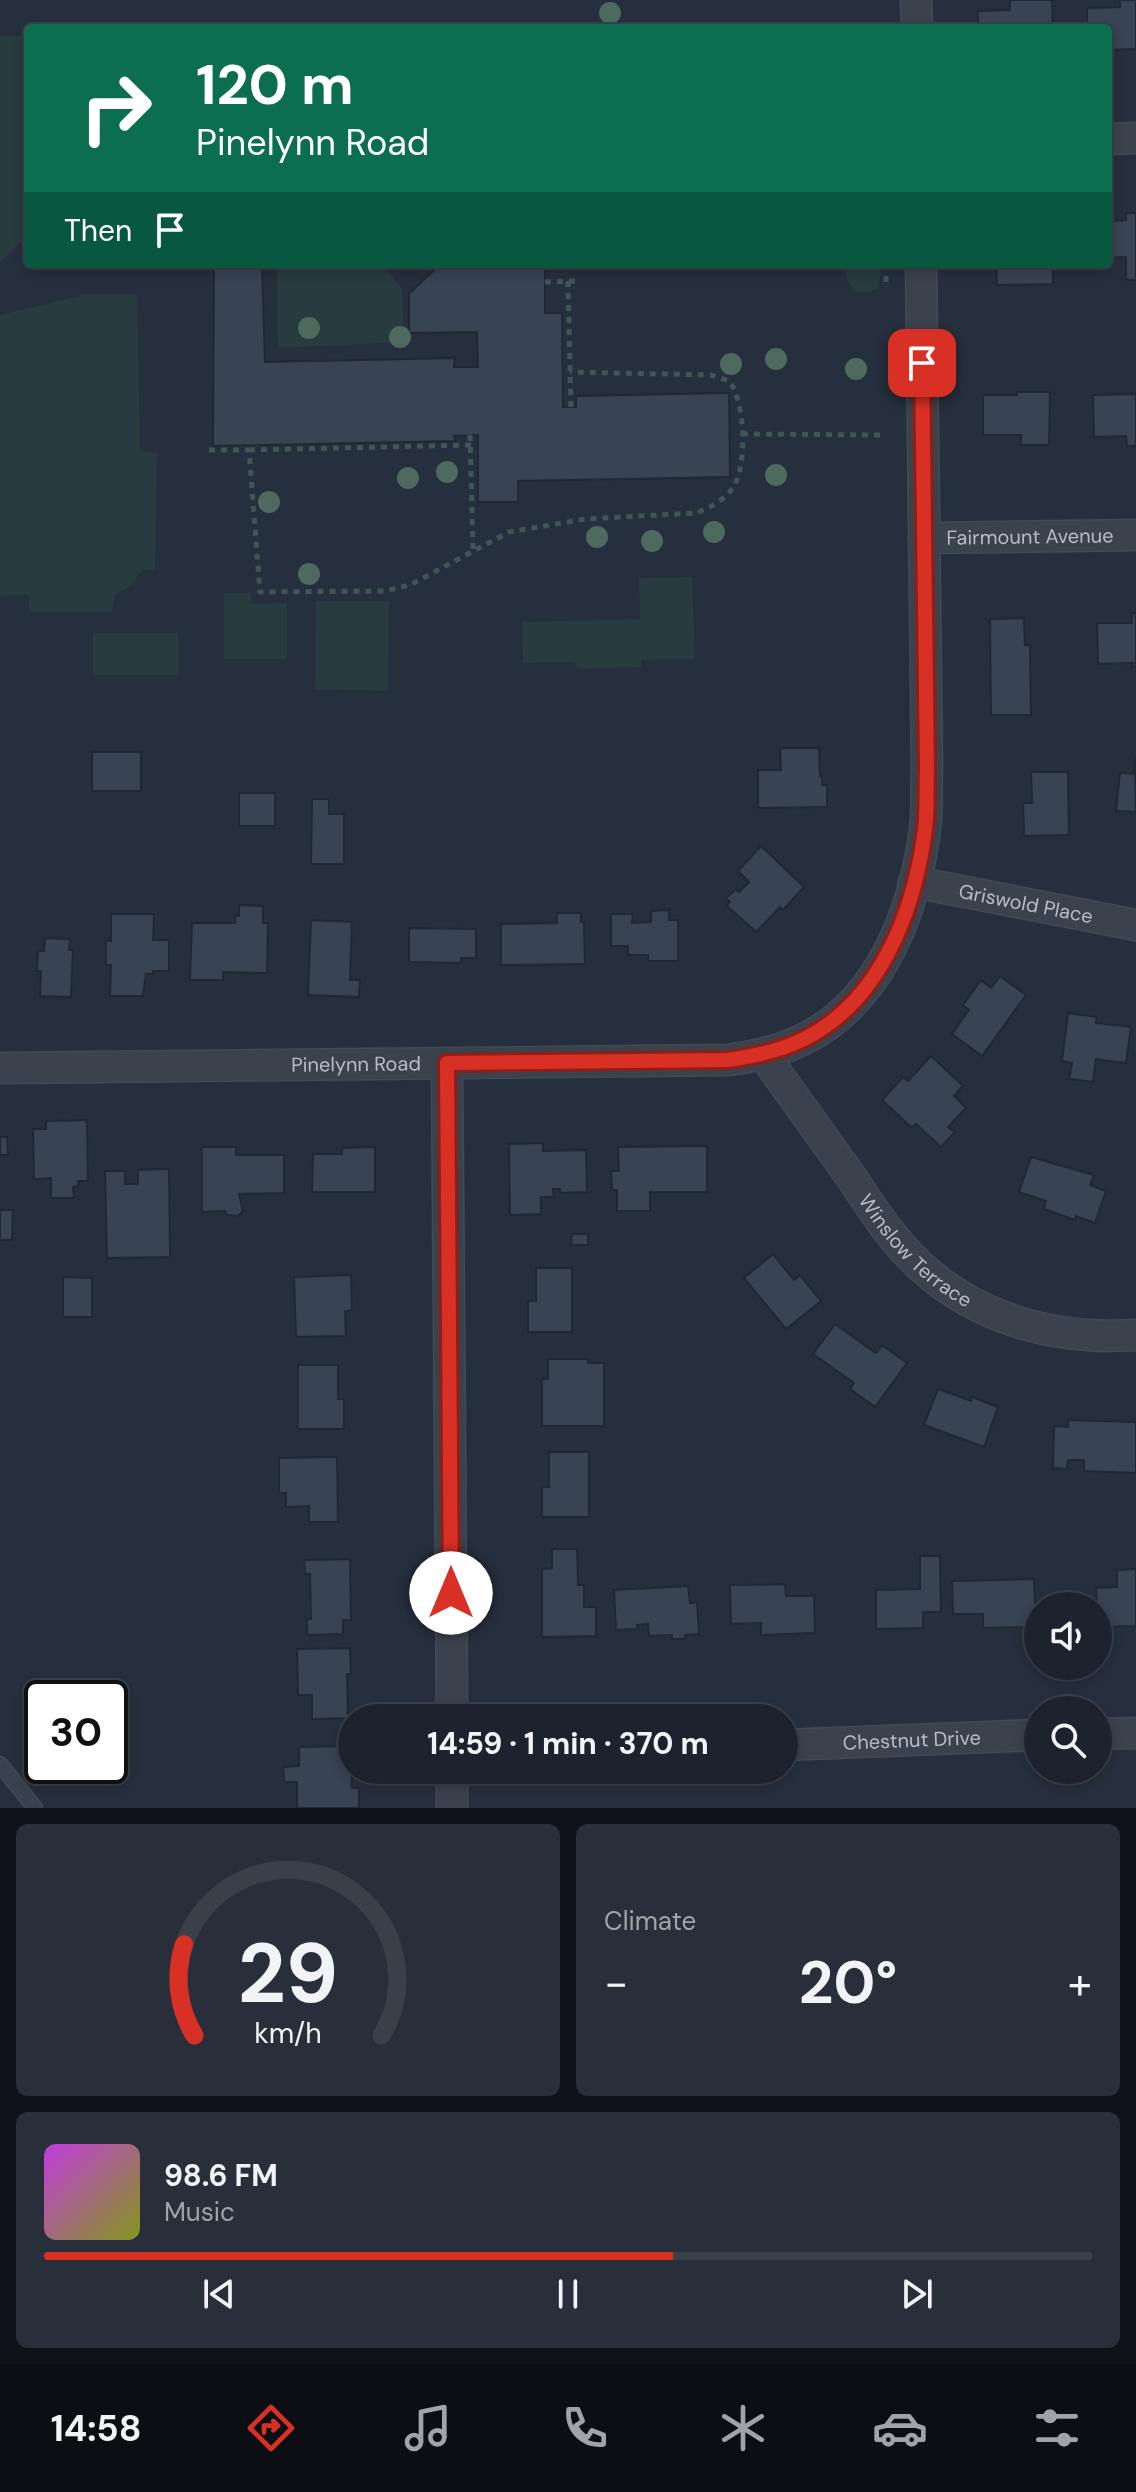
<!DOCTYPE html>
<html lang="en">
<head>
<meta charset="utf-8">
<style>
	body { margin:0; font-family:"DM Sans",sans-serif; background:#292f3a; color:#f1f3f6; height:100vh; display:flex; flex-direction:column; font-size:30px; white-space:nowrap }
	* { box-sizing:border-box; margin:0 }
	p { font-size:26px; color:#a0a4aa }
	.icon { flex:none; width:44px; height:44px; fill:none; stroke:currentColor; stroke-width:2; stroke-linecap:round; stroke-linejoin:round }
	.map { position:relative; height:1808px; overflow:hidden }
	.details { display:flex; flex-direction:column; gap:16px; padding:16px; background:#0f1319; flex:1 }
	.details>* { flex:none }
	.banner { position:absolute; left:24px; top:24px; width:1088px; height:244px; border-radius:8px; box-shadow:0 4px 12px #0003,0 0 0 2px #3a404a; background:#0b6e4f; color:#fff; overflow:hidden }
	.controls { position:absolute; left:1024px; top:1592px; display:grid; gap:16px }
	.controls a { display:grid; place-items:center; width:88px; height:88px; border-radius:50%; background:#1c232e; box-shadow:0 4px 12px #0003,0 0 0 2px #3a404a; font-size:40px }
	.speed { position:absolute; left:24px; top:1680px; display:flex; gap:16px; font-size:40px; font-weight:700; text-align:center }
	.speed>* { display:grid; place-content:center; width:104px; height:104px; border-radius:50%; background:#1c232e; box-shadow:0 4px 12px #0003,0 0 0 2px #3a404a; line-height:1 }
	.speed .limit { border:4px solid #111; border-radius:12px; background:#fff; color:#111 }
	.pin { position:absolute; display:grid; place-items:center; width:68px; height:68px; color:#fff; margin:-34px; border-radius:16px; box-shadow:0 4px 12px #0006 }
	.me { position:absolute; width:88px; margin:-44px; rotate:0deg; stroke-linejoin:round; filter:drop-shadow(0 0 6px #0008) }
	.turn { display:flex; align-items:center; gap:28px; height:168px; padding:0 40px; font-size:36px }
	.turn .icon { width:104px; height:104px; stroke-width:2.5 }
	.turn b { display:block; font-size:56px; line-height:68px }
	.then { display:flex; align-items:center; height:76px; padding:0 40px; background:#0003; gap:16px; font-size:30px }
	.big { font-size:60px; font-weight:700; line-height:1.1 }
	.details .tile { flex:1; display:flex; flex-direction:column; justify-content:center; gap:12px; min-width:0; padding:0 28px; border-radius:12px; background:#292f3a }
	.details .dial { align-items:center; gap:0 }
	.dial svg { height:208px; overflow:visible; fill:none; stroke:#3a404a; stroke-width:7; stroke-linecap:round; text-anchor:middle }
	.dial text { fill:#f1f3f6; stroke:none }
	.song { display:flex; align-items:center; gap:24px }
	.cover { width:96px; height:96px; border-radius:12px; background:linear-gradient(135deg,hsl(290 70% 55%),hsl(70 70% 35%)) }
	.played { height:8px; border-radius:4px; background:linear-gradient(90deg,#d93025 60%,#3a404a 60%) }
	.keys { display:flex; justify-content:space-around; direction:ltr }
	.heat { display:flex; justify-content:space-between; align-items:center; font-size:44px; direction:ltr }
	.details .tiles { flex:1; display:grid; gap:16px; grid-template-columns:1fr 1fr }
	.tile:last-child { grid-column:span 2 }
	.trip { position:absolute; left:338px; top:1704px; width:460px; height:80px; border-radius:40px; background:#1c232e; box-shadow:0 4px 12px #0003,0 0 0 2px #3a404a; font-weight:700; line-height:80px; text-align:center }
	.tab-bar { display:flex; height:128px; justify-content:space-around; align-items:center; background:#0b0e12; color:#a0a4aa }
	.tab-bar .icon { width:56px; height:56px }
	.tab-bar .current { color:#d93025 }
	.tab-bar b { font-size:36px; color:#f1f3f6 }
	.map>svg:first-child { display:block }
	.green { fill:#283b3e }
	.building { fill:#384353; stroke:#212834; stroke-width:2 }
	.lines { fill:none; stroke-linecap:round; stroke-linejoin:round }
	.lane-casing { stroke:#434a56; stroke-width:17 }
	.street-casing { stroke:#434a56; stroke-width:33 }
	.path { stroke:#415456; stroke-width:5; stroke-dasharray:6 6; stroke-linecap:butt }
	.lane { stroke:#3a424d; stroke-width:14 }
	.street { stroke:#3a424d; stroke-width:30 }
	.tree { fill:#4e695e }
	.route-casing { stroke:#8d1f18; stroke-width:20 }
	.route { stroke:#d93025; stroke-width:14 }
	.labels { text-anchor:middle; stroke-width:8; stroke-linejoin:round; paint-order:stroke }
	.street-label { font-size:20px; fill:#b6bdc8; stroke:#1f2632 }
</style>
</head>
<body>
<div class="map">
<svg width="1136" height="1808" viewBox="0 0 1136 1808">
	<rect width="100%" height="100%" fill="#262f3d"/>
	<g class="green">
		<polygon points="28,35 28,235 0,262 0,36"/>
		<polygon points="277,264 381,264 402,289 404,342 278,348"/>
		<polygon points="845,264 881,264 879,288 866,293 854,292 846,277"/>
		<polygon points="83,295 137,295 140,451 157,453 155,570 142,570 132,584 115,596 112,612 29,612 29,595 0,596 0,315"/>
		<polygon points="692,577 695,659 641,660 641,667 581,669 572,662 523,663 522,622 640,619 639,578"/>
		<polygon points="224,593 251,593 252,604 287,603 287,659 224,659"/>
		<polygon points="316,601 389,601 388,691 315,689"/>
		<polygon points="93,633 178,633 179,675 93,675"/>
	</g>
	<g class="building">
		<polygon points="1010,0 1052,0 1053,28 978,28 978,11 1010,10"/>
		<polygon points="1120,0 1136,0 1136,49 1108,50 1108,28 1087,28 1087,8 1120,7"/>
		<polygon points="1126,213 1136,213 1136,280 1126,280 1126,257 1108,258 1108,221 1126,220"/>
		<polygon points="214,264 262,264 265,362 455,358 454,367 478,367 477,332 409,333 409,294 435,269 435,264 545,264 545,313 562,313 563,407 576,407 576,396 729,393 730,477 518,481 518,502 478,502 478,435 454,436 455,441 213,446"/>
		<polygon points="996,264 1053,264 1053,284 997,285"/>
		<polygon points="1017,392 1050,392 1049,445 1021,445 1021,435 983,435 983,395 1017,395"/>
		<polygon points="1136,394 1136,446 1127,446 1126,436 1094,437 1093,395"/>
		<polygon points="1132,613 1136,613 1136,667 1132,667 1133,663 1098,664 1097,623 1132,623"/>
		<polygon points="1024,618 1025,645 1030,645 1031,715 991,715 990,619"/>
		<polygon points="780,748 819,748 820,776 822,776 822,785 827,785 827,807 758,808 758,770 781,770"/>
		<rect x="92" y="752" width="49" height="39"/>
		<polygon points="1135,758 1136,812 1116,811 1120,773 1134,774"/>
		<polygon points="1031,772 1068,772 1069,835 1024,836 1023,803 1032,803"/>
		<rect x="239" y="793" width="36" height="33"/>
		<polygon points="312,799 329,799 329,814 344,814 344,864 311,864"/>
		<polygon points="761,846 804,887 783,910 780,907 756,932 727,906 730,902 726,898 736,889 739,892 749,882 738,871"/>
		<polygon points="239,905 263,906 263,923 268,923 267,973 223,972 223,980 190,980 192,923 235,923 235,916 239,916"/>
		<polygon points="669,910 669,920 678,920 678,961 648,961 648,955 628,955 628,946 611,946 611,914 633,914 632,923 651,922 651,911"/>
		<polygon points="557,913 581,913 581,922 584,922 585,964 501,965 501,924 557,923"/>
		<polygon points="111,914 154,914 153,940 169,940 169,971 153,971 153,974 146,974 143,996 110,996 111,965 106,965 106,940 111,941"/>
		<polygon points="311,920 352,922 350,980 360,980 359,997 308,995"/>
		<polygon points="409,928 476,929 476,958 461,958 461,963 409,962"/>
		<polygon points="45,938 70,939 69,950 73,950 71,997 40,996 41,971 37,971 38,951 44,951"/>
		<polygon points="1000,976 1026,995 982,1056 952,1034 969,1010 963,1005 981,980 991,988"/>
		<polygon points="1068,1013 1097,1017 1096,1023 1131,1027 1126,1063 1096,1059 1093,1082 1069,1079 1072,1063 1062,1061"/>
		<polygon points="931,1056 963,1086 954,1096 966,1108 948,1127 955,1132 941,1147 916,1124 912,1128 882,1100 903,1077 908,1081"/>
		<polygon points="87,1120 88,1181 78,1181 78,1186 73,1187 74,1198 51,1198 51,1178 34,1179 33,1129 46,1129 46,1121"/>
		<polygon points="0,1137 7,1137 8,1155 0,1155"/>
		<polygon points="543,1143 543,1151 586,1150 587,1192 560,1193 560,1189 553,1189 554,1197 541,1197 541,1214 510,1215 509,1144"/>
		<polygon points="707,1146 707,1192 650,1192 650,1211 617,1211 617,1190 612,1190 611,1171 619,1171 618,1147"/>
		<polygon points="202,1147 236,1147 236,1155 284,1155 284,1193 239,1194 243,1211 238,1216 228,1215 225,1211 202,1212"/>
		<polygon points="375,1147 375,1192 312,1192 313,1154 342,1154 342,1148"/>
		<polygon points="1031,1157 1094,1175 1090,1185 1106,1191 1095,1223 1076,1216 1075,1220 1044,1209 1046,1201 1019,1192"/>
		<polygon points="169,1169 170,1257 107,1258 105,1171 125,1171 125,1184 138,1184 138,1170"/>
		<polygon points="0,1210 13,1210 12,1240 0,1240"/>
		<polygon points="572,1234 588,1234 588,1245 571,1245"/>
		<polygon points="773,1254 794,1280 800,1275 821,1301 786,1329 744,1278"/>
		<polygon points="536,1268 572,1268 572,1332 528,1332 528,1301 536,1301"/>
		<polygon points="351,1275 352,1310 345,1311 346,1336 296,1337 294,1277"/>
		<polygon points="63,1277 92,1278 92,1317 63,1317"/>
		<polygon points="835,1324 876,1353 882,1345 907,1363 875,1407 850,1389 854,1383 813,1354"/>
		<polygon points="548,1359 588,1359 588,1363 604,1363 604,1426 542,1426 542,1379 548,1379"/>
		<polygon points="298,1365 338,1365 338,1399 344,1399 344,1429 298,1429"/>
		<polygon points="938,1389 971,1401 972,1397 998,1407 984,1447 924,1425"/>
		<polygon points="1068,1420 1136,1422 1136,1473 1084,1471 1084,1460 1068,1460 1067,1469 1053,1468 1054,1426 1068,1427"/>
		<polygon points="549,1452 589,1452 589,1517 542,1517 542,1487 549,1487"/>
		<polygon points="337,1457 338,1522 309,1522 309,1506 286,1507 286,1493 279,1493 279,1458"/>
		<polygon points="552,1549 577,1549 578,1585 584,1585 584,1607 596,1607 596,1636 542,1637 542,1569 552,1568"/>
		<polygon points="920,1556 940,1556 941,1612 923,1612 923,1628 876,1629 876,1590 920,1589"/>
		<polygon points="350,1559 351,1620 343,1620 343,1634 307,1635 307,1619 311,1619 310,1574 305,1574 304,1560"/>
		<polygon points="1136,1569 1136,1626 1098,1627 1096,1588 1117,1587 1117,1570"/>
		<polygon points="1034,1579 1036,1627 983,1628 983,1614 953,1614 952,1581"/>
		<polygon points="785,1584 786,1596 814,1596 815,1633 761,1635 761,1623 731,1624 730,1585"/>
		<polygon points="688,1586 690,1603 697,1602 699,1634 685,1635 685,1639 672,1639 672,1635 649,1636 648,1624 637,1625 637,1629 616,1630 614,1590"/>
		<polygon points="350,1648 351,1674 347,1674 348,1718 312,1719 312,1695 298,1695 297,1649"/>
		<polygon points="351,1746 352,1788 359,1788 359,1808 297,1808 297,1782 284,1782 283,1767 299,1766 299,1747"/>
	</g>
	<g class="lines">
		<defs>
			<polyline id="lane" points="0,1764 35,1808"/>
			<g id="street">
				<polyline points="916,0 917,28"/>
				<polyline points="1108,139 1136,138"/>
				<path id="s1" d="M924,538l212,-3"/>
				<path id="s2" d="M914,882l222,43"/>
				<path id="s3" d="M763,1054c29,40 57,80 86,120 15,22 29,45 46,65 60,74 149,102 241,96"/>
				<polyline points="447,1063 452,1718"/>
				<path id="s4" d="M0,1068l728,-8c26,-4 52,-9 76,-21 75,-37 109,-125 120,-203 4,-22 2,-45 3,-67l-6,-505"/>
				<polyline points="1098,1734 1136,1733"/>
				<path id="s5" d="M784,1745l254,-10"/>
				<polyline points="452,1770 452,1808"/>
			</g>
		</defs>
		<use href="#lane" class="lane-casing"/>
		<use href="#street" class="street-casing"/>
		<g class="path">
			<polyline points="429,264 430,275"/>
			<polyline points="886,264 886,284"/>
			<polyline points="568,281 571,408"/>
			<polyline points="545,282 578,281"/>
			<polyline points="742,434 882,435"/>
			<polyline points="470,435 473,550"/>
			<path d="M209,450h40l11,142 124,-1 26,-6 99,-53 76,-13 111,-6c14,-5 32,-15 39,-29 12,-22 10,-84 -6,-103l-18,-6 -141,-3"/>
			<polyline points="249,450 471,445"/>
		</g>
		<use href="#lane" class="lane"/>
		<use href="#street" class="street"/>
	</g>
	<g class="tree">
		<circle cx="610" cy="13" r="11"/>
		<circle cx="309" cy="328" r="11"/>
		<circle cx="400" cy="337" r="11"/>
		<circle cx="776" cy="359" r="11"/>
		<circle cx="731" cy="364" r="11"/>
		<circle cx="856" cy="369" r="11"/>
		<circle cx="447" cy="472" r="11"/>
		<circle cx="776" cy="475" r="11"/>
		<circle cx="408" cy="478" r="11"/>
		<circle cx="269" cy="502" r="11"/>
		<circle cx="714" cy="532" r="11"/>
		<circle cx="597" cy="537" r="11"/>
		<circle cx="652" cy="541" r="11"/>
		<circle cx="309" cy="574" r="11"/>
	</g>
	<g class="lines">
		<defs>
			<path id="route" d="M451,1593l-4,-530 281,-3c26,-4 52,-9 76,-21 75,-37 109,-125 120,-203 4,-22 2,-45 3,-67l-5,-406"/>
		</defs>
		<use href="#route" class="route-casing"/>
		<use href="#route" class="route"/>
	</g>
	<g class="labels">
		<g class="street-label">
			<text dy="7" stroke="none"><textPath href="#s1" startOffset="106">Fairmount Avenue</textPath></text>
			<text dy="7" stroke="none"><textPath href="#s2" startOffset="114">Griswold Place</textPath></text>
			<text dy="7" stroke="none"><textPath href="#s4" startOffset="356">Pinelynn Road</textPath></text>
			<text dy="7" stroke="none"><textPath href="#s3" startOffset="250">Winslow Terrace</textPath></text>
			<text dy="7" stroke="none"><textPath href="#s5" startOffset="128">Chestnut Drive</textPath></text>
		</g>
	</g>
</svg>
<div class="controls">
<a><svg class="icon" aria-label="sound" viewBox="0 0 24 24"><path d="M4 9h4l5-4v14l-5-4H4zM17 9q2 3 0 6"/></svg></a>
<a><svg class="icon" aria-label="search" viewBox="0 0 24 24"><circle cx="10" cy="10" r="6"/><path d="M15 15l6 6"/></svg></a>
</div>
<div class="speed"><div class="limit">30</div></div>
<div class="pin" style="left:922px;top:363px;background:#d93025"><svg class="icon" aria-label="arrive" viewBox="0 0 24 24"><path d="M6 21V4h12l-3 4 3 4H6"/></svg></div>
<svg class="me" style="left:451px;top:1593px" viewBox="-20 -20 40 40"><circle r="19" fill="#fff"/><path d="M0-13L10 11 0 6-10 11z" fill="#d93025"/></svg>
<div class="trip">14:59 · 1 min · 370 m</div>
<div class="banner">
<div class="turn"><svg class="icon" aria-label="right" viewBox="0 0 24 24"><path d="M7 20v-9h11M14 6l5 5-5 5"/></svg><div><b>120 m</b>Pinelynn Road</div></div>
<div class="then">Then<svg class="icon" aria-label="arrive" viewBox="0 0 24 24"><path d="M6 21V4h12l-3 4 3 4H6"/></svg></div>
</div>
</div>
<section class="details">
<div class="tiles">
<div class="tile dial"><svg viewBox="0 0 100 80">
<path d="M14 69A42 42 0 1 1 86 69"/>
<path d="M14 69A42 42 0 0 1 10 34" stroke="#d93025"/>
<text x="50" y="56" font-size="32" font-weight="700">29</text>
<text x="50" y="72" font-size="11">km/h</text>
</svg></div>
<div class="tile"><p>Climate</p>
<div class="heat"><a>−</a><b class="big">20°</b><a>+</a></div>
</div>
<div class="tile">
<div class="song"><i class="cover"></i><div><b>98.6 FM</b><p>Music</p></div></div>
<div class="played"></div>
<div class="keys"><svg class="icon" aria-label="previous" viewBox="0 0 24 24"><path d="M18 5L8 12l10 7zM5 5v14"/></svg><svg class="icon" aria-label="pause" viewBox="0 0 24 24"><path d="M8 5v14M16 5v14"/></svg><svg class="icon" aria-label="next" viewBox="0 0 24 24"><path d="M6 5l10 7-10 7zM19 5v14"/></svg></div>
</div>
</div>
</section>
<nav class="tab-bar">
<b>14:58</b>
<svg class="icon current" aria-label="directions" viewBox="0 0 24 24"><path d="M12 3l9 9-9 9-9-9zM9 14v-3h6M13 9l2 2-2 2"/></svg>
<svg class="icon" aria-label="music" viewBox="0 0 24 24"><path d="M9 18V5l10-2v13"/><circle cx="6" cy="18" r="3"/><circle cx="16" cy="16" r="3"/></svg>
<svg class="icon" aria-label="phone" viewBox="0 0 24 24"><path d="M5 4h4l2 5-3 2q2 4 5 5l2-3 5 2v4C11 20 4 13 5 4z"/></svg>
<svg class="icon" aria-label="climate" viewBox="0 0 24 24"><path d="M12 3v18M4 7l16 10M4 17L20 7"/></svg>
<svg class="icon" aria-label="car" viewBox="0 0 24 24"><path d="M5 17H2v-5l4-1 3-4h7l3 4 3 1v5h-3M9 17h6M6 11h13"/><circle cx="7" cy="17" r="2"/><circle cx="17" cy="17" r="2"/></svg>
<svg class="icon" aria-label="filters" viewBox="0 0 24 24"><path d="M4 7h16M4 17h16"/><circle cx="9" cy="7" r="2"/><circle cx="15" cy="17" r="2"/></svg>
</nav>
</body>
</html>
